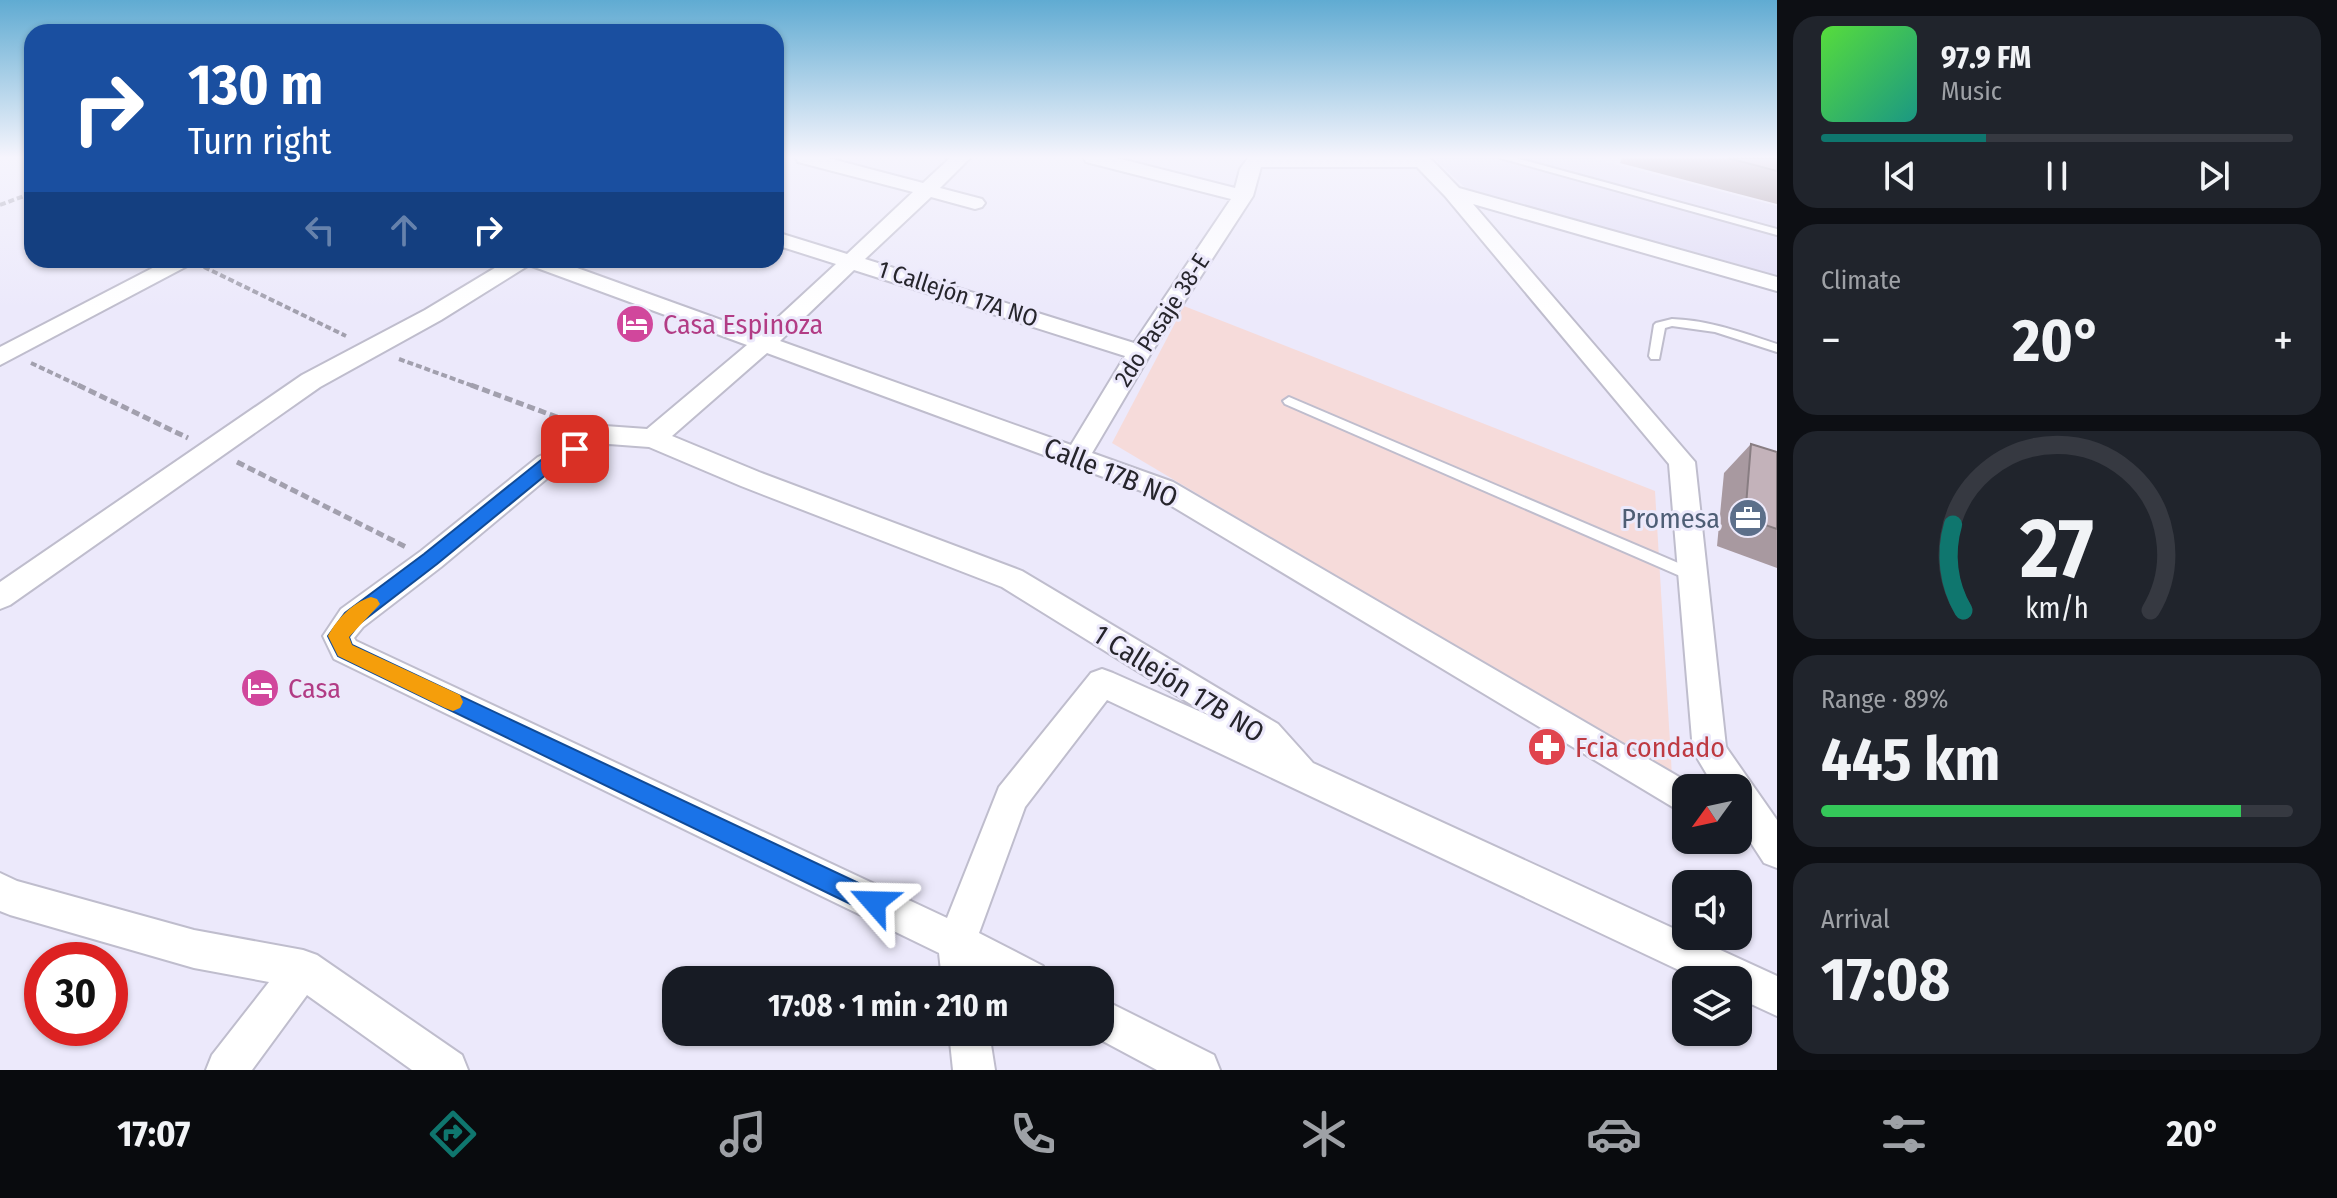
<!DOCTYPE html>
<html lang="en">
<head>
<meta charset="utf-8">
<style>
	body { margin:0; font-family:"Fira Sans Condensed",sans-serif; background:#20242c; color:#f1f3f6; height:100vh; display:flex; flex-direction:column; font-size:30px; white-space:nowrap }
	* { box-sizing:border-box; margin:0 }
	p { font-size:26px; color:#9ea1a6 }
	.icon { flex:none; width:44px; height:44px; fill:none; stroke:currentColor; stroke-width:2; stroke-linecap:round; stroke-linejoin:round }
	.map { position:relative; flex:1; overflow:hidden }
	.drawer { display:flex; flex-direction:column; gap:16px; padding:16px; background:#0d0f14; width:560px }
	.drawer>* { flex:none }
	.top-card { position:absolute; left:24px; top:24px; width:760px; height:244px; border-radius:24px; box-shadow:0 2px 6px #0004; background:#1a4fa0; color:#fff; overflow:hidden }
	.needle { width:52px; rotate:237deg }
	.fabs { position:absolute; left:1672px; top:774px; display:grid; gap:16px }
	.fabs a { display:grid; place-items:center; width:80px; height:80px; border-radius:16px; background:#171b24; box-shadow:0 2px 6px #0004; font-size:40px }
	.speed { position:absolute; left:24px; top:942px; display:flex; gap:16px; font-size:40px; font-weight:700; text-align:center }
	.speed>* { display:grid; place-content:center; width:104px; height:104px; border-radius:50%; background:#171b24; box-shadow:0 2px 6px #0004; line-height:1 }
	.speed .limit { border:12px solid #d22; background:#fff; color:#111 }
	.pin { position:absolute; display:grid; place-items:center; width:68px; height:68px; color:#fff; margin:-34px; border-radius:16px; box-shadow:0 4px 12px #0006 }
	.me { position:absolute; width:88px; margin:-44px; rotate:295deg; stroke-linejoin:round; filter:drop-shadow(0 0 6px #0008) }
	.turn { display:flex; align-items:center; gap:28px; height:168px; padding:0 32px; font-size:36px }
	.turn .icon { width:104px; height:104px; stroke-width:2.5 }
	.turn b { display:block; font-size:56px; line-height:68px }
	.lanes { display:flex; align-items:center; height:76px; padding:0 32px; background:#0003; justify-content:center; gap:40px; direction:ltr }
	.lanes .off { opacity:.35 }
	.big { font-size:60px; font-weight:700; line-height:1.1 }
	.drawer .widget { flex:1; display:flex; flex-direction:column; justify-content:center; gap:12px; min-width:0; padding:0 28px; border-radius:24px; background:#20242c }
	.drawer .dial { align-items:center; gap:0 }
	.dial svg { height:208px; overflow:visible; fill:none; stroke:#363941; stroke-width:7; stroke-linecap:round; text-anchor:middle }
	.dial text { fill:#f1f3f6; stroke:none }
	.song { display:flex; align-items:center; gap:24px }
	.cover { width:96px; height:96px; border-radius:12px; background:linear-gradient(135deg,hsl(110 70% 55%),hsl(170 70% 35%)) }
	.played { height:8px; border-radius:4px; background:linear-gradient(90deg,#0f766e 35%,#363941 35%) }
	.keys { display:flex; justify-content:space-around; direction:ltr }
	.heat { display:flex; justify-content:space-between; align-items:center; font-size:44px; direction:ltr }
	.charge { height:12px; border-radius:6px; background:linear-gradient(90deg,#34c759 89%,#363941 0) }
	.trip { position:absolute; left:662px; top:966px; width:452px; height:80px; border-radius:24px; background:#171b24; box-shadow:0 2px 6px #0004; font-weight:700; line-height:80px; text-align:center }
	.dock { display:flex; height:128px; justify-content:space-around; align-items:center; background:#090b0e; color:#9ea1a6 }
	.dock .icon { width:56px; height:56px }
	.dock .active { color:#0f766e }
	.dock b { font-size:36px; color:#f1f3f6 }
	main { display:flex; flex:1; min-height:0 }
	.map>svg:first-child { display:block }
	.industrial { fill:#f6dbda }
	.built { fill:#e1ddf6 }
	.lines { fill:none; stroke-linecap:round; stroke-linejoin:round }
	.lane-casing { stroke:#bfbdcd; stroke-width:4 }
	.street-casing { stroke:#bfbdcd; stroke-width:4 }
	.path-far1 { stroke:#a2a0ae; stroke-width:4; stroke-dasharray:6 3; stroke-linecap:butt }
	.path { stroke:#a2a0ae; stroke-width:5; stroke-dasharray:8 4; stroke-linecap:butt }
	.lane { fill:#fff; fill-rule:evenodd }
	.street { fill:#fff; fill-rule:evenodd }
	.wall { fill:#a899a0 }
	.building { fill:#c3b2ba; stroke:#887d82; stroke-width:2 }
	.route { fill:#1a73e8; stroke:#114b97; stroke-width:2 }
	.slow { fill:#f59e0b }
	.labels { text-anchor:middle; stroke-width:6; stroke-linejoin:round; paint-order:stroke }
	.far-street-label { font-size:24px; fill:#26252c; stroke:#ece9fb }
	.hotel-label { font-size:28px; fill:#b23c85; stroke:#ece9fb; text-anchor:start }
	.street-label { font-size:28px; fill:#26252c; stroke:#ece9fb }
	.service-label { font-size:28px; fill:#4e5e75; stroke:#ece9fb; text-anchor:end }
	.health-label { font-size:28px; fill:#be3a42; stroke:#ece9fb; text-anchor:start }
</style>
</head>
<body>
<main>
<div class="map">
<svg width="1777" height="1070" viewBox="0 0 1777 1070">
	<rect width="100%" height="100%" fill="#ece9fb"/>
	<polygon class="industrial" points="1184,306 1655,491 1672,776 1112,443"/>
	<polygon class="built" points="1434,158 1591,158 1777,206 1777,282 1476,198"/>
	<g class="lines">
		<defs>
			<g id="lane">
				<polygon points="1500,158 1516,158 1777,229 1777,235"/>
				<path d="M1672,319c37,1 71,14 105,25v8l-62,-20 -43,-6 -7,2 -6,31h-8l-2,-3 5,-31 2,-2z"/>
				<polygon points="1289,397 1697,571 1699,575 1697,579 1687,579 1285,404 1283,401"/>
			</g>
			<g id="street">
				<path d="M796,158h32l95,25 27,-25h20l-30,30 42,11 3,4 -3,4 -7,2 -44,-12 -66,62 269,84 97,-144 -145,-37 -2,-4h33l118,30 5,-19 8,-11h182l29,30 318,89v14l-304,-87 222,258 31,285 51,73v48l-13,-5 -26,-40v-35h-23l-22,-37 -24,-287 -224,-268 -28,-29h-156l-8,29 -102,157 -59,100 81,29 525,306h-12v27l-531,-319 -388,-143 -95,83 87,36 263,99 256,153 35,39 464,213v40l-39,-18v-18h-38l-593,-280 -82,107 -46,126 64,33 6,14h-60l-8,-5 1,5h-40l-3,-27 -605,-294 -11,-23 18,-27 80,-58 117,-94 67,-31 42,3 100,-84 -218,-80 -88,55 -121,67 -310,218 -10,4v-27l302,-207 123,-65 83,-50h47l205,74 76,-70 -60,-19v-13l71,22 66,-62 -115,-30zM854,270l271,86 -54,89 -291,-104zM609,444l40,3 92,39 261,101 208,129 -97,-43 -11,-4 -11,4 -92,114 -52,131 -591,-277 -2,-3 9,-11 78,-60 115,-96z"/>
				<polygon points="168,260 195,260 191,264 0,365 0,347"/>
				<polygon points="0,873 17,881 194,930 303,950 317,955 462,1055 468,1070 412,1070 307,995 252,1070 206,1070 212,1055 269,982 194,968 10,915 0,911"/>
				<polygon points="1100,998 1214,1055 1220,1070 1157,1070 1086,1032 1100,1032"/>
				<polygon points="949,1032 989,1032 995,1070 953,1070"/>
			</g>
		</defs>
		<use href="#lane" class="lane-casing"/>
		<use href="#street" class="street-casing"/>
		<g class="path-far1">
			<polyline points="0,205 32,193"/>
			<polyline points="204,267 346,336"/>
			<polyline points="399,359 476,387"/>
			<polyline points="31,363 82,387"/>
		</g>
		<g class="path">
			<polyline points="78,385 188,438"/>
			<polyline points="471,385 578,425"/>
			<polyline points="237,462 406,547"/>
		</g>
		<use href="#lane" class="lane"/>
		<use href="#street" class="street"/>
	</g>
	<g class="wall">
		<polygon points="1622,158 1777,158 1777,204 1620,163"/>
		<polygon points="1751,444 1777,452 1777,568 1717,546 1724,473"/>
	</g>
	<g class="building">
		<polygon points="1728,158 1777,158 1777,171"/>
		<polygon points="1751,444 1777,452 1777,529 1745,518"/>
	</g>
	<linearGradient id="sky" x2="0" y2="1"><stop stop-color="#60abd2"/><stop offset="0.51" stop-color="#f6f5fd"/><stop offset="1" stop-color="#f6f5fd" stop-opacity="0"/></linearGradient>
	<rect width="1777" height="308" fill="url(#sky)"/>
	<polygon class="route" points="575,443 583,449 581,453 553,469 437,564 359,624 349,637 352,645 882,894 886,902 882,911 874,914 865,911 338,656 328,636 345,613 424,554 541,460"/>
	<path class="slow" d="M371,597l6,2 3,5 -31,33 3,8 108,50 3,7 -3,6 -7,3 -8,-3 -107,-52 -10,-20c9,-17 24,-33 43,-39z"/>
	<defs>
		<symbol id="hotel-disc" viewBox="-11 -11 22 22"><circle r="9.5" fill="#d1479c" stroke="#ece9fb"/><path d="M-6-4.5h1.5V1H6V5H4.5V3h-9V5H-6ZM-4 0a1.8 1.8 0 1 1 3.6 0ZM.5 0V-2.5h3Q6-2.5 6 0Z" fill="#fff"/></symbol>
		<symbol id="office-disc" viewBox="-11 -11 22 22"><circle r="9.5" fill="#5c6f8a" stroke="#ece9fb"/><path d="M-6-3h4V-5.5h4V-3h4V5H-6ZM-1-4.5V-3h2v-1.5ZM-6 0V1H6V0Z" fill="#fff"/></symbol>
		<symbol id="pharmacy-disc" viewBox="-11 -11 22 22"><circle r="9.5" fill="#e0444e" stroke="#ece9fb"/><path d="M-2-6h4v4h4v4h-4v4h-4v-4h-4v-4h4Z" fill="#fff"/></symbol>
	</defs>
	<g fill-rule="evenodd">
		<use href="#hotel-disc" x="613" y="302" width="44" height="44"/>
		<use href="#office-disc" x="1726" y="496" width="44" height="44"/>
		<use href="#hotel-disc" x="238" y="666" width="44" height="44"/>
		<use href="#pharmacy-disc" x="1525" y="725" width="44" height="44"/>
	</g>
	<g class="labels">
		<g class="far-street-label">
			<text transform="translate(958 294) rotate(18)" y="8">1 Callejón 17A NO</text>
			<text transform="translate(1162 320) rotate(-57)" y="8">2do Pasaje 38-E</text>
		</g>
		<g class="hotel-label">
			<text x="663" y="334">Casa Espinoza</text>
			<text x="288" y="698">Casa</text>
		</g>
		<g class="street-label">
			<text transform="translate(1111 472) rotate(22)" y="10">Calle 17B NO</text>
			<text transform="translate(1179 683) rotate(32)" y="10">1 Callejón 17B NO</text>
		</g>
		<g class="service-label">
			<text x="1720" y="528">Promesa</text>
		</g>
		<g class="health-label">
			<text x="1575" y="757">Fcia condado</text>
		</g>
	</g>
</svg>
<div class="fabs">
<a><svg class="needle" viewBox="-14 -14 28 28"><path d="M0-13l5 13h-10z" fill="#e53935"/><path d="M0 13l5-13h-10z" fill="#9ea1a6"/></svg></a>
<a><svg class="icon" aria-label="sound" viewBox="0 0 24 24"><path d="M4 9h4l5-4v14l-5-4H4zM17 9q2 3 0 6"/></svg></a>
<a><svg class="icon" aria-label="layers" viewBox="0 0 24 24"><path d="M12 4l9 5-9 5-9-5zM3 14l9 5 9-5"/></svg></a>
</div>
<div class="speed"><div class="limit">30</div></div>
<div class="pin" style="left:575px;top:449px;background:#d93025"><svg class="icon" aria-label="arrive" viewBox="0 0 24 24"><path d="M6 21V4h12l-3 4 3 4H6"/></svg></div>
<svg class="me" style="left:874px;top:902px" viewBox="-20 -20 40 40"><path d="M0-17L14 15 0 8-14 15z" fill="#1a73e8" stroke="#fff" stroke-width="4"/></svg>
<div class="trip">17:08 · 1 min · 210 m</div>
<div class="top-card">
<div class="turn"><svg class="icon" aria-label="right" viewBox="0 0 24 24"><path d="M7 20v-9h11M14 6l5 5-5 5"/></svg><div><b>130 m</b>Turn right</div></div>
<div class="lanes"><svg class="icon off" aria-label="left" viewBox="0 0 24 24"><path d="M17 20v-9H6M10 6l-5 5 5 5"/></svg><svg class="icon off" aria-label="ahead" viewBox="0 0 24 24"><path d="M12 20V5M6 11l6-6 6 6"/></svg><svg class="icon" aria-label="right" viewBox="0 0 24 24"><path d="M7 20v-9h11M14 6l5 5-5 5"/></svg></div>
</div>
</div>
<section class="drawer">
<div class="widget">
<div class="song"><i class="cover"></i><div><b>97.9 FM</b><p>Music</p></div></div>
<div class="played"></div>
<div class="keys"><svg class="icon" aria-label="previous" viewBox="0 0 24 24"><path d="M18 5L8 12l10 7zM5 5v14"/></svg><svg class="icon" aria-label="pause" viewBox="0 0 24 24"><path d="M8 5v14M16 5v14"/></svg><svg class="icon" aria-label="next" viewBox="0 0 24 24"><path d="M6 5l10 7-10 7zM19 5v14"/></svg></div>
</div>
<div class="widget"><p>Climate</p>
<div class="heat"><a>−</a><b class="big">20°</b><a>+</a></div>
</div>
<div class="widget dial"><svg viewBox="0 0 100 80">
<path d="M14 69A42 42 0 1 1 86 69"/>
<path d="M14 69A42 42 0 0 1 10 36" stroke="#0f766e"/>
<text x="50" y="56" font-size="32" font-weight="700">27</text>
<text x="50" y="72" font-size="11">km/h</text>
</svg></div>
<div class="widget"><p>Range · 89%</p><b class="big">445 km</b><div class="charge"></div></div>
<div class="widget"><p>Arrival</p><b class="big">17:08</b></div>
</section>
</main>
<nav class="dock">
<b>17:07</b>
<svg class="icon active" aria-label="directions" viewBox="0 0 24 24"><path d="M12 3l9 9-9 9-9-9zM9 14v-3h6M13 9l2 2-2 2"/></svg>
<svg class="icon" aria-label="music" viewBox="0 0 24 24"><path d="M9 18V5l10-2v13"/><circle cx="6" cy="18" r="3"/><circle cx="16" cy="16" r="3"/></svg>
<svg class="icon" aria-label="phone" viewBox="0 0 24 24"><path d="M5 4h4l2 5-3 2q2 4 5 5l2-3 5 2v4C11 20 4 13 5 4z"/></svg>
<svg class="icon" aria-label="climate" viewBox="0 0 24 24"><path d="M12 3v18M4 7l16 10M4 17L20 7"/></svg>
<svg class="icon" aria-label="car" viewBox="0 0 24 24"><path d="M5 17H2v-5l4-1 3-4h7l3 4 3 1v5h-3M9 17h6M6 11h13"/><circle cx="7" cy="17" r="2"/><circle cx="17" cy="17" r="2"/></svg>
<svg class="icon" aria-label="filters" viewBox="0 0 24 24"><path d="M4 7h16M4 17h16"/><circle cx="9" cy="7" r="2"/><circle cx="15" cy="17" r="2"/></svg>
<b>20°</b>
</nav>
</body>
</html>
